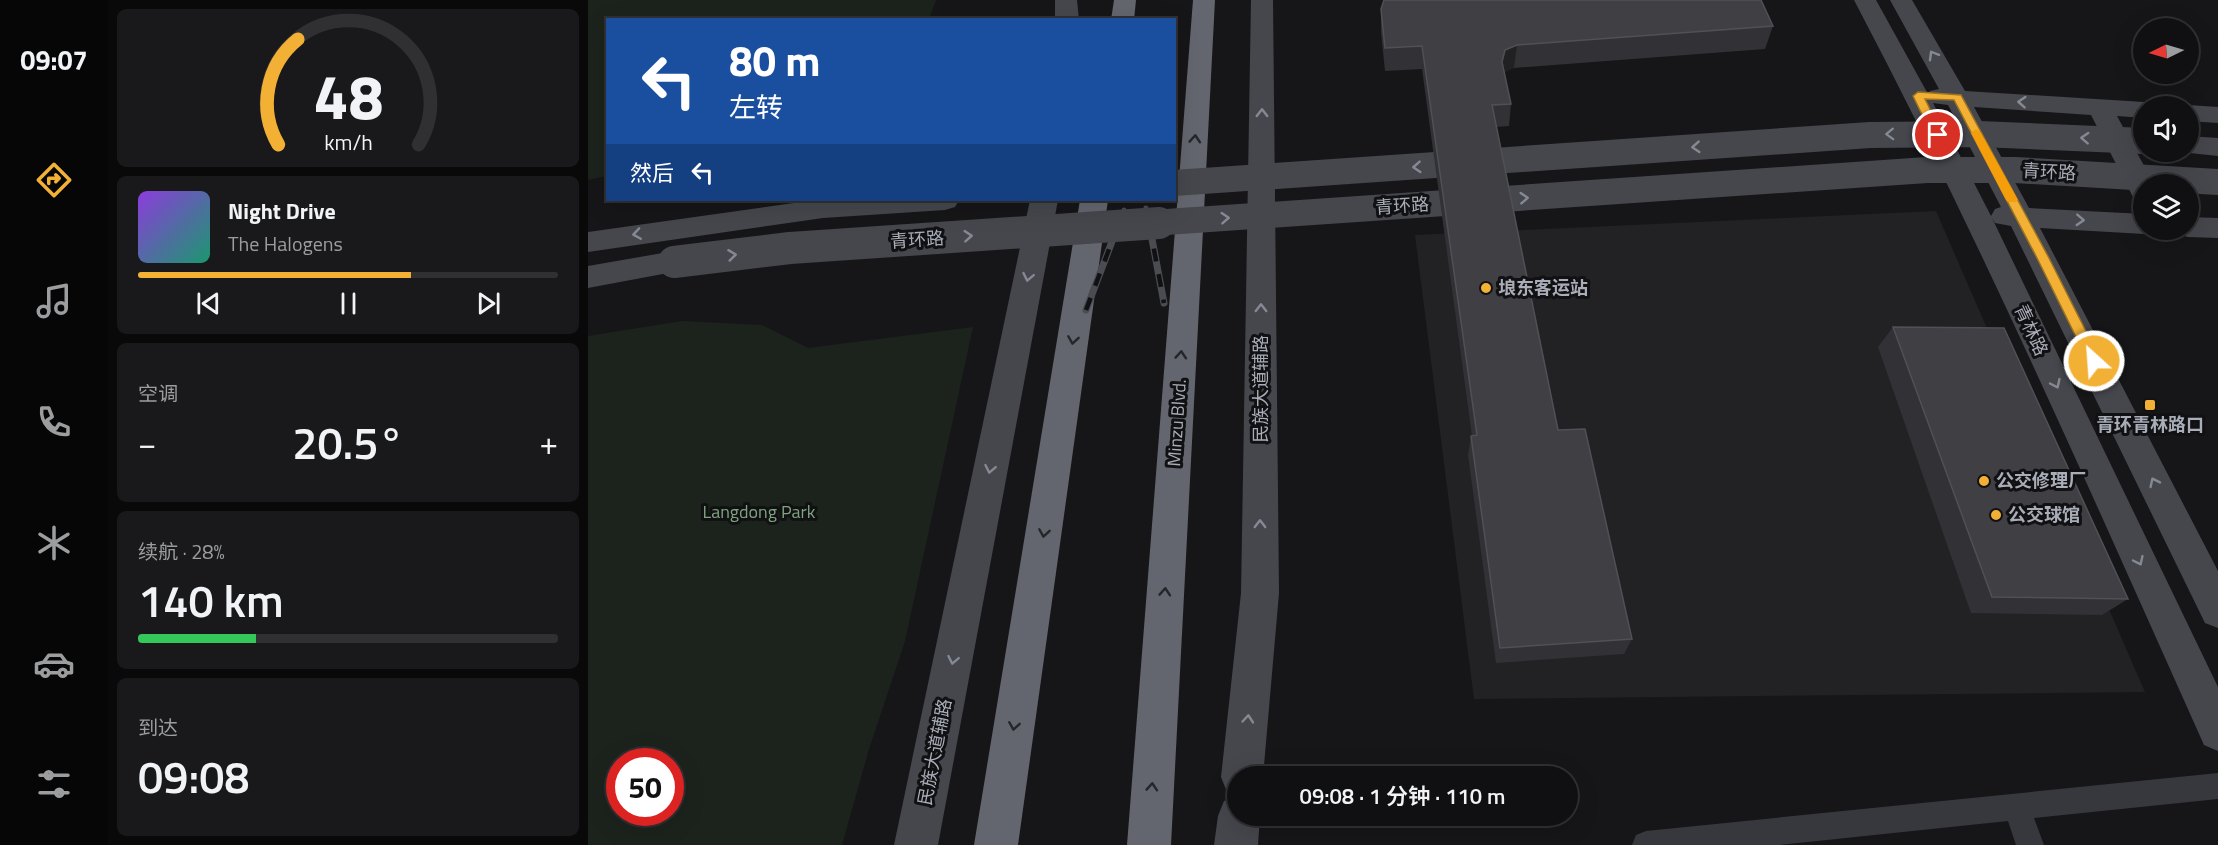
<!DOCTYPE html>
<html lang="zh">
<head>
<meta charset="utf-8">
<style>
	body { margin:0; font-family:"Titillium Web","Noto Sans SC",sans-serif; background:#19191b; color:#f1f3f6; height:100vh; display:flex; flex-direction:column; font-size:22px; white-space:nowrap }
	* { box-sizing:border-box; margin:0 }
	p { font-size:20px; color:#9c9d9f }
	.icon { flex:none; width:33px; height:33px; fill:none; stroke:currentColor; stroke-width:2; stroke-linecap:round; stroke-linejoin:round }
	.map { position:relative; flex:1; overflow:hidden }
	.side { display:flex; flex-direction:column; gap:9px; padding:9px; background:#09090a; width:480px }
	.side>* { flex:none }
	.hud { position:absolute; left:18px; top:18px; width:570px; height:183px; border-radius:0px; box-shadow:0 6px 24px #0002,0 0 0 2px #303032; background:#1a4fa0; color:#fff; overflow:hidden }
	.needle { width:39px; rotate:265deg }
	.tools { position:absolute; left:1545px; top:18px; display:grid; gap:12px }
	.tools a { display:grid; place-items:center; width:66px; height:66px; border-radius:50%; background:#101012; box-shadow:0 6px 24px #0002,0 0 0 2px #303032; font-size:30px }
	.speed { position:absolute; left:18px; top:748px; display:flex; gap:12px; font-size:30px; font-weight:700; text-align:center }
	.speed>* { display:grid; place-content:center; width:78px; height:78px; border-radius:50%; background:#101012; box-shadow:0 6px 24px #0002,0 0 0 2px #303032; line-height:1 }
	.speed .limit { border:9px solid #d22; background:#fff; color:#111 }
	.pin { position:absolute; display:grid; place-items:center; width:51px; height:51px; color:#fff; margin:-26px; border:3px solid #fff; border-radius:50%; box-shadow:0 2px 6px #0007 }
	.me { position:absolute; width:66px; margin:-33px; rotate:334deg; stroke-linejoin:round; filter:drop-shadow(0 0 4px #0008) }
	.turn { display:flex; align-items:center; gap:21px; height:126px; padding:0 24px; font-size:27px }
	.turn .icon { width:78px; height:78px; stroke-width:2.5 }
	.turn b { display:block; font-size:42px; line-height:51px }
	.then { display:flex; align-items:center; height:57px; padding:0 24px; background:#0003; gap:12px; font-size:22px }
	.big { font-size:45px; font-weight:600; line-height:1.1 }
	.side .card { flex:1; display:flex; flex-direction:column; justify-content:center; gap:9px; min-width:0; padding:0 21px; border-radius:9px; background:#19191b }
	.side .dial { align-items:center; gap:0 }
	.dial svg { height:156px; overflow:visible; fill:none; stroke:#303032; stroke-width:7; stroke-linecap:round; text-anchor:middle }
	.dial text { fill:#f1f3f6; stroke:none }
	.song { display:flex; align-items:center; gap:18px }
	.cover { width:72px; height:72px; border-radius:9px; background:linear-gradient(135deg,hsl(270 70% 55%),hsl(160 70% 35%)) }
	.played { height:6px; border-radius:3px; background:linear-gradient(90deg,#f2b134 65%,#303032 65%) }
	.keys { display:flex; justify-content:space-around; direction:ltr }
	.heat { display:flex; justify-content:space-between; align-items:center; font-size:33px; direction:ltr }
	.charge { height:9px; border-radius:4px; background:linear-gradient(90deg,#34c759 28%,#303032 0) }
	.trip { position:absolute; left:639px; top:766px; width:351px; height:60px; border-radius:30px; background:#101012; box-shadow:0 6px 24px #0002,0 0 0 2px #303032; font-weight:600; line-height:60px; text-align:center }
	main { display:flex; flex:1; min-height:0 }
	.tab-bar { display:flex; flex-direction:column; width:108px; justify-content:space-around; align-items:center; background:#060607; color:#9c9d9f }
	.tab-bar .icon { width:42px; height:42px }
	.tab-bar .on { color:#f2b134 }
	.tab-bar b { font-size:27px; color:#f1f3f6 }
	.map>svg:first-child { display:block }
	.built { fill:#222225 }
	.green { fill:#1c231d; fill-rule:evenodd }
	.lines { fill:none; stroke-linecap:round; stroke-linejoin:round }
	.lane { fill:#37383d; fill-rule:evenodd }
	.secondary { fill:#45474d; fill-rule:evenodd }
	.highway { fill:#63666e; fill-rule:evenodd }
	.rail-far1-casing { stroke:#4a4c52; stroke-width:5 }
	.rail-casing { stroke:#4a4c52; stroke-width:7 }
	.rail-far1 { stroke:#111113; stroke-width:4; stroke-dasharray:10; stroke-linecap:butt }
	.rail { stroke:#111113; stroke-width:4.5; stroke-dasharray:13; stroke-linecap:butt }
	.secondary-bridge-far1 { stroke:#45474d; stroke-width:26 }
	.secondary-bridge { stroke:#45474d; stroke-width:32 }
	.wall { fill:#323236 }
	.shaded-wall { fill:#212124 }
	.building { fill:#3f3f44; stroke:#4f5156; stroke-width:1.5 }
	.oneway { stroke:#858993 }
	.oneway2 { stroke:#26262a }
	.route { fill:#f2b134; stroke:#9d7322; stroke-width:1.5 }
	.slow { fill:#f59e0b }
	.poi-dot { fill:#f2b134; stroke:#111113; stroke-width:2 }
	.labels { text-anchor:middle; stroke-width:6; stroke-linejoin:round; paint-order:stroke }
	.street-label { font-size:18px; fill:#a8adb8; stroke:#111113 }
	.poi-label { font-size:18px; font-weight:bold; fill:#a8adb8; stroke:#111113; text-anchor:start }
	.park-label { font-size:18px; fill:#7fa381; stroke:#111113 }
</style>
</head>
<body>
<main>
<nav class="tab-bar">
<b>09:07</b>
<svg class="icon on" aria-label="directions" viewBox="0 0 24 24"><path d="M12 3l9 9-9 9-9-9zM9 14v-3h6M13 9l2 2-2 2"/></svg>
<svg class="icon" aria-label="music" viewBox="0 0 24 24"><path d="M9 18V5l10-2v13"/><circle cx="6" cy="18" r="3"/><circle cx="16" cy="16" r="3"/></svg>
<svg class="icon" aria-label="phone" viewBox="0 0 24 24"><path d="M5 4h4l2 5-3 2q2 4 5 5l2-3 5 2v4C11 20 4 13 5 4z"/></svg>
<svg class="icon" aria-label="climate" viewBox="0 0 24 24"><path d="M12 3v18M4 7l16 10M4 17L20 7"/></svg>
<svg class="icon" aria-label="car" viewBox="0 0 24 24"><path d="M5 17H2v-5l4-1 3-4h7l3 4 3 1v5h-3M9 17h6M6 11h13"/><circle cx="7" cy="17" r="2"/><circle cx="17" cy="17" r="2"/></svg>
<svg class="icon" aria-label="filters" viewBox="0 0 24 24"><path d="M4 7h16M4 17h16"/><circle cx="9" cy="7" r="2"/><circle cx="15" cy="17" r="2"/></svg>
</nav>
<section class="side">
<div class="card dial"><svg viewBox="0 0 100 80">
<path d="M14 69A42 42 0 1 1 86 69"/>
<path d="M14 69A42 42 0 0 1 24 15" stroke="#f2b134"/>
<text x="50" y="56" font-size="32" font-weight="700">48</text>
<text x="50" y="72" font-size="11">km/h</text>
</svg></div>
<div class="card">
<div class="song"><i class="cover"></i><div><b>Night Drive</b><p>The Halogens</p></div></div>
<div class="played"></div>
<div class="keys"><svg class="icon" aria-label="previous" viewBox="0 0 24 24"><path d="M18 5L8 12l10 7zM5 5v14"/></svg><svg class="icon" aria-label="pause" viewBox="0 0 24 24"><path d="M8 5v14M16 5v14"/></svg><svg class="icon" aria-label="next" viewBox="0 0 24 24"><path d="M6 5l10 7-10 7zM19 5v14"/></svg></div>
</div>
<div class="card"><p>空调</p>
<div class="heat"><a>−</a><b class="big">20.5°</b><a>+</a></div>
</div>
<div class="card"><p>续航 · 28%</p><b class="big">140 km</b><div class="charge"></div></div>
<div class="card"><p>到达</p><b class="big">09:08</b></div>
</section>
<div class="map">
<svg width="1630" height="845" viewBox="0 0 1630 845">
	<rect width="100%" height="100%" fill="#161618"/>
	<polygon class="built" points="1348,211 1557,692 886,699 827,235"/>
	<g class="green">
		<polygon points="0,0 348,0 341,19 20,20 19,176 0,180"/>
		<path d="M94,321l80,4 46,23 165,-21 -68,314 -36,108 -27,96h-254v-509zM32,762h50v51h-50z"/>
	</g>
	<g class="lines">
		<polygon class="lane" points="1630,773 1630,799 1446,818 1456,845 1428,845 1420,821 1191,845 1044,845 1048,835 1058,831"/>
		<g class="secondary">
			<polygon points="467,0 489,0 491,20 467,20"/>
			<polygon points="663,0 685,0 691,593 675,777 650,777 650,816 672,816 670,845 626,845 630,816 636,801 649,796 639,792 633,777 653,593"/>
			<path d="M1266,0h22l52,94 2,-3 9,-2 -49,-89h22l53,91 179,11 10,4h-10v12l-27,-2 37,68h-10v17l-10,-2 -43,-84 -117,-8 55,101 115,6v16h11l-11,4 -104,-6 178,343v57l-13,-5 -194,-397 -16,-3 -3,-5 226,469v64l-14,-6c-112,-250 -222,-502 -350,-745zM1345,103l15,2 53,102 -6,2 -4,7z"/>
			<polygon points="1600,105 1630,107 1630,123 1600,121 1600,106 1594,106"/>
			<polygon points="1600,136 1630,138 1630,156 1592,152 1600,152"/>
			<polygon points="227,200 371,200 367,207 357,210 235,218 0,252 0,232"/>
			<polygon points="442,200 470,200 350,845 306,845"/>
			<polygon points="1600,217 1630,218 1630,238 1600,237 1590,234 1587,230 1600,230"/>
			<polygon points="86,251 96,254 101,262 96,270 0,288 0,266"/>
		</g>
		<g class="highway">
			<polygon points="526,0 548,0 546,20 523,20"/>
			<polygon points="605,0 627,0 583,845 539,845"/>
			<polygon points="492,200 520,200 430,845 386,845"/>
		</g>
		<defs>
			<g id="rail-far1">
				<polyline points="558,208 561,224"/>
				<polyline points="531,224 536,210"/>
			</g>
			<g id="rail">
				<polyline points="561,223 576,303"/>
				<polyline points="498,310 531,223"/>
			</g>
		</defs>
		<use href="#rail-far1" class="rail-far1-casing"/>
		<use href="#rail" class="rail-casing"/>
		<use href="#rail-far1" class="rail-far1"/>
		<use href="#rail" class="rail"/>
		<g class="secondary-bridge-far1">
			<polyline points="586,183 1282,135 1391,134 1556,141"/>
			<polyline points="549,224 1339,170 1427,170 1630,182"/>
		</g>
		<polyline class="secondary-bridge" points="86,262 202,248 571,223"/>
	</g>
	<g class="wall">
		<polygon points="793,9 1185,26 1177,49 926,68 916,72 923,104 921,126 908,127 970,430 1044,639 1036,654 908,663 880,455 883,436 884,436 834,69 797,71 793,32"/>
		<polygon points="1305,327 1540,599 1514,615 1383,613 1290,347"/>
	</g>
	<polygon class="shaded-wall" points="929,45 926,68 915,73 914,62 917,50"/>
	<g class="building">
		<polygon points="796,0 1173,0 1185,26 929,45 917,50 914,62 923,104 904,105 970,430 997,429 1044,639 912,648 883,436 889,435 834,46 797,48 793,9"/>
		<polygon points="1305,327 1416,328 1540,599 1404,597"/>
	</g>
	<defs><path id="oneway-chevron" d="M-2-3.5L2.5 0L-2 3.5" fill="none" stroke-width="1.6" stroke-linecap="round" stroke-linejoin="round" transform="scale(1.5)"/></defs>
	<g class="oneway">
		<use href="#oneway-chevron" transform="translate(1345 55) rotate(-120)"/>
		<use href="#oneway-chevron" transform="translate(1434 102) rotate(-176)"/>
		<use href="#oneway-chevron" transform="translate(674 113) rotate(-90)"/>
		<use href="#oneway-chevron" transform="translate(1302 134) rotate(178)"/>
		<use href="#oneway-chevron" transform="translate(1497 138) rotate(-177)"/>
		<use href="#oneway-chevron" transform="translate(1108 147) rotate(176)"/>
		<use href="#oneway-chevron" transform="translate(829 167) rotate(176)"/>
		<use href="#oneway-chevron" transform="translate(936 198) rotate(-4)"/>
		<use href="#oneway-chevron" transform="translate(637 218) rotate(-4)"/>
		<use href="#oneway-chevron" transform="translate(1492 220) rotate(3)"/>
		<use href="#oneway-chevron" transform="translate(49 234) rotate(171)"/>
		<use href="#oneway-chevron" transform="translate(380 236) rotate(-4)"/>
		<use href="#oneway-chevron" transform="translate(144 255) rotate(-7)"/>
		<use href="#oneway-chevron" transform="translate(440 277) rotate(101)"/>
		<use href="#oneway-chevron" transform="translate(673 308) rotate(-90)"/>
		<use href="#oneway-chevron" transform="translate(1468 384) rotate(65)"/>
		<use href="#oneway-chevron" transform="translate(402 469) rotate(101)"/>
		<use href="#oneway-chevron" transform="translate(1566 482) rotate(-116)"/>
		<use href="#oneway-chevron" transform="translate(672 524) rotate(-90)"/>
		<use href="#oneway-chevron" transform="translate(1551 561) rotate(65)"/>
		<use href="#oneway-chevron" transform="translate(365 660) rotate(101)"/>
		<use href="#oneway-chevron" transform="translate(660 719) rotate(-85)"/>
	</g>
	<g class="oneway2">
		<use href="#oneway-chevron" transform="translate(607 139) rotate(-86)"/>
		<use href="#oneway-chevron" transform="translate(485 340) rotate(99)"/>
		<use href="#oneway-chevron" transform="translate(593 355) rotate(-86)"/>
		<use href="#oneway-chevron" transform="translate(456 533) rotate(99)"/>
		<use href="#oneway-chevron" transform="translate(577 592) rotate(-86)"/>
		<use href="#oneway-chevron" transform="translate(426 726) rotate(99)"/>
		<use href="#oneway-chevron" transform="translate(564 787) rotate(-86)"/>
	</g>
	<polygon class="route" points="1330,92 1373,95 1461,258 1513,361 1511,365 1502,365 1449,258 1366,100 1337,99 1355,135 1350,139 1344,135 1325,96"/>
	<polygon class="slow" points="1388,129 1393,133 1430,200 1428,202 1420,202 1418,200 1383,133"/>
	<g class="poi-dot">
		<circle cx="898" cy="288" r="6"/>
		<rect x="1556" y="399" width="12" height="12" rx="3"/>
		<circle cx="1396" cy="481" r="6"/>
		<circle cx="1408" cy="515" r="6"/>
	</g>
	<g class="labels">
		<g class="street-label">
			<text transform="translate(1461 172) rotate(3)" y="6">青环路</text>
			<text transform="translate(814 206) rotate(-4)" y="6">青环路</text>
			<text transform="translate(329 240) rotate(-4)" y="6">青环路</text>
			<text transform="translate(1443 330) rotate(65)" y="6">青林路</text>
			<text transform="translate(673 389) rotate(-90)" y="6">民族大道辅路</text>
			<text transform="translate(589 423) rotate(-86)" y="6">Minzu Blvd.</text>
			<text transform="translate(347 752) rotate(-79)" y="6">民族大道辅路</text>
		</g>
		<g class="poi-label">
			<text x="910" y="294">埌东客运站</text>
			<text x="1562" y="431" text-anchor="middle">青环青林路口</text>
			<text x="1408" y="487">公交修理厂</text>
			<text x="1420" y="521">公交球馆</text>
		</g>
		<g class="park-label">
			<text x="171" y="518">Langdong Park</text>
		</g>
	</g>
</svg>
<div class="tools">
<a><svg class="needle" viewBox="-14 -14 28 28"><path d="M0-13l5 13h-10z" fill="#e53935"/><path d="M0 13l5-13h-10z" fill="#9c9d9f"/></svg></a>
<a><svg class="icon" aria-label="sound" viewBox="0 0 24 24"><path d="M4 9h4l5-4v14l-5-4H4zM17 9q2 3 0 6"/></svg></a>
<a><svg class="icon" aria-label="layers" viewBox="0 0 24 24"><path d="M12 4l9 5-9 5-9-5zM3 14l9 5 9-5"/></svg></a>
</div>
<div class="speed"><div class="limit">50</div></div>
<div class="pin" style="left:1350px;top:135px;background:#d93025"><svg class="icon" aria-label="arrive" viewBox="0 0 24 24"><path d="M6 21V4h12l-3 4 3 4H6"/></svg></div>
<svg class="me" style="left:1506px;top:361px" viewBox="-20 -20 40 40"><circle r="17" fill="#f2b134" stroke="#fff" stroke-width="3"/><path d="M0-11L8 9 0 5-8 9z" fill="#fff"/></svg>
<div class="trip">09:08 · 1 分钟 · 110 m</div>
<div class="hud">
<div class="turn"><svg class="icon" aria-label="left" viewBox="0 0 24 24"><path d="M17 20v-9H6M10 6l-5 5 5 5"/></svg><div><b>80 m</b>左转</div></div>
<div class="then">然后<svg class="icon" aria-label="left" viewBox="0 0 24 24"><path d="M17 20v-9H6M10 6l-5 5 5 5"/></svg></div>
</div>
</div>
</main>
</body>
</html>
